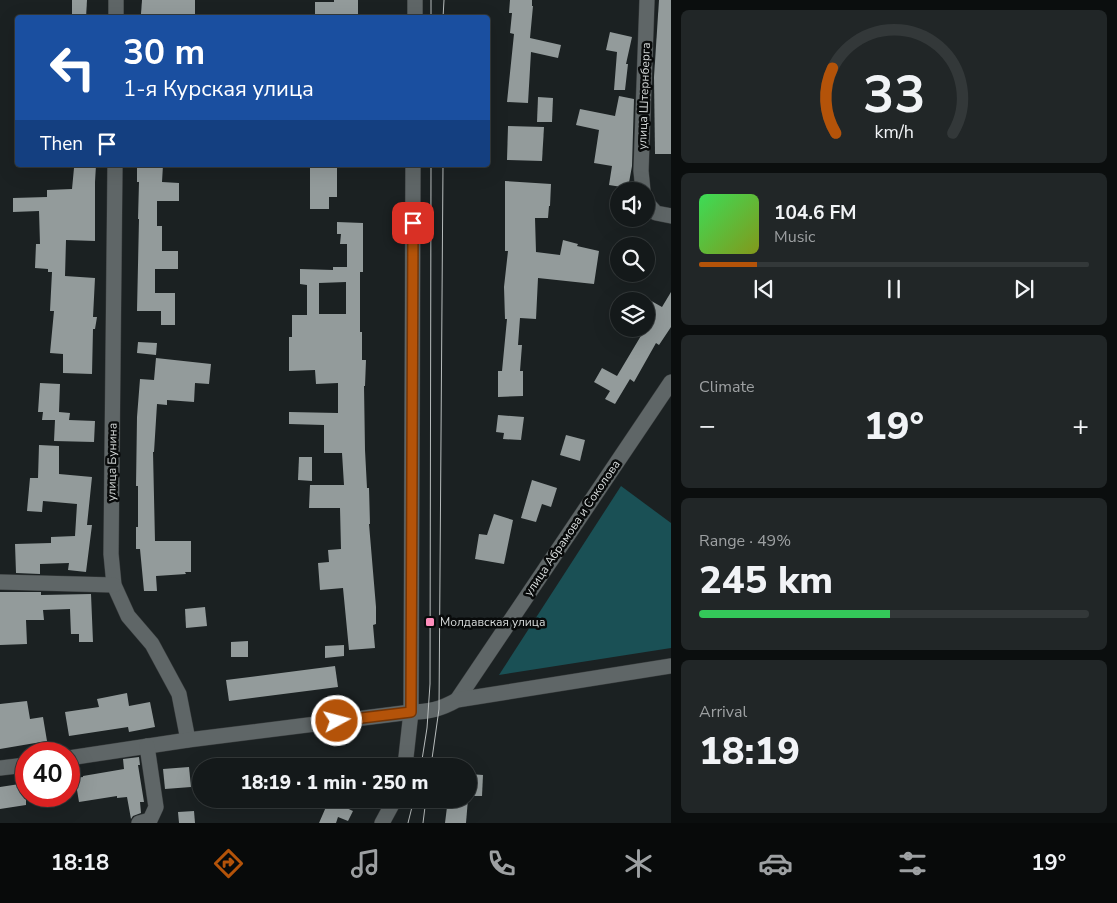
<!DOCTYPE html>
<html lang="en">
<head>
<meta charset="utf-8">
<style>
	body { margin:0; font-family:"Nunito Sans",sans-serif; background:#212627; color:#f1f3f6; height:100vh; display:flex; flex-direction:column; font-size:19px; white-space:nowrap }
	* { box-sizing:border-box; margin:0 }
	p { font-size:16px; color:#9da0a2 }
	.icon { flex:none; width:28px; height:28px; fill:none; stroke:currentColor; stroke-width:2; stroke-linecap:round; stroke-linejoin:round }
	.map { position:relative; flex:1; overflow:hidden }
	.details { display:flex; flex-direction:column; gap:10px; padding:10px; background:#0b0e0e; width:446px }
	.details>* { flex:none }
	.guide { position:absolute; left:15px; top:15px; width:475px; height:152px; border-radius:5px; box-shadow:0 5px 20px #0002,0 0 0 1px #333839; background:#1a4fa0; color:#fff; overflow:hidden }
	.tools { position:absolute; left:610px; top:182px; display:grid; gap:10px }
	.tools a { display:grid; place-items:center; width:45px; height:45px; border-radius:50%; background:#14191a; box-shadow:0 5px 20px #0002,0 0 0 1px #333839; font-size:25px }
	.speed { position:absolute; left:15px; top:742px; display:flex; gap:10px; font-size:25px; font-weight:700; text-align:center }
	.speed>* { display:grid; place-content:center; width:65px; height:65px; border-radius:50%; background:#14191a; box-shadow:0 5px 20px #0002,0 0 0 1px #333839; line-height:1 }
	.speed .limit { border:8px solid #d22; background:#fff; color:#111 }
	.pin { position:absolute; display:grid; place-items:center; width:42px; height:42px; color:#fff; margin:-21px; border-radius:10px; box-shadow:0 2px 8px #0006 }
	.me { position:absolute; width:55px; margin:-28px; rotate:83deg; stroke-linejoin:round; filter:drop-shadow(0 0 4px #0008) }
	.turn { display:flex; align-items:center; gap:18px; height:105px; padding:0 25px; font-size:22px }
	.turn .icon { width:65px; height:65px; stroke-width:2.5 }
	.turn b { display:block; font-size:35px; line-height:42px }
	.then { display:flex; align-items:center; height:48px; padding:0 25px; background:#0003; gap:10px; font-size:19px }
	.big { font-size:38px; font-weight:800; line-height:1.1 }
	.details .widget { flex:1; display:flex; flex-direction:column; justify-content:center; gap:8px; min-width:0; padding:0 18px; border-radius:8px; background:#212627 }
	.details .dial { align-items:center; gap:0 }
	.dial svg { height:130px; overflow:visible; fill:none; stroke:#333839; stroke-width:7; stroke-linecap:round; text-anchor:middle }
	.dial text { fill:#f1f3f6; stroke:none }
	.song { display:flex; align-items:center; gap:15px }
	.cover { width:60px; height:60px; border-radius:8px; background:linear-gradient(135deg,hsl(130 70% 55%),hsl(70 70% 35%)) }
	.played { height:5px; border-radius:2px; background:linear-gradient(90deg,#b45309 15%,#333839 15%) }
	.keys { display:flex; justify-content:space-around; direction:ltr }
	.heat { display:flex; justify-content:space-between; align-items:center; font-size:28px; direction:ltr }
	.charge { height:8px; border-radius:4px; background:linear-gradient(90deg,#34c759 49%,#333839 0) }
	.trip { position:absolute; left:192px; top:758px; width:285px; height:50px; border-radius:25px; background:#14191a; box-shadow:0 5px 20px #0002,0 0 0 1px #333839; font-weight:800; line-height:50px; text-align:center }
	.dock { display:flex; height:80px; justify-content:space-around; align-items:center; background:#080a0a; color:#9da0a2 }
	.dock .icon { width:35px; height:35px }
	.dock .selected { color:#b45309 }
	.dock b { font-size:22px; color:#f1f3f6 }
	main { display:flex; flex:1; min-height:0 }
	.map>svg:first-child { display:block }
	.green { fill:#1a5055 }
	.building { fill:#939b9b; fill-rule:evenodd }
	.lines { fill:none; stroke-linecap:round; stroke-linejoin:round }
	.minor-casing { stroke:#383c3d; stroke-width:16 }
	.minor { stroke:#5f6667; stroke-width:15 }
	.tram { stroke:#b8bdbd; stroke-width:1 }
	.route-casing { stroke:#753606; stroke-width:12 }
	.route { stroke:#b45309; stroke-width:9 }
	.poi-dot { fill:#fe8ebc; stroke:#080a0a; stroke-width:2 }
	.labels { text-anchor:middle; stroke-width:5; stroke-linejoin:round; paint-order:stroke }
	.street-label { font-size:12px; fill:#d8dcdc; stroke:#080a0a }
	.poi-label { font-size:12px; fill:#d8dcdc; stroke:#080a0a; text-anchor:start }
</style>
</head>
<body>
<main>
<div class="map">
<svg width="671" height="823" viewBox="0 0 671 823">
	<rect width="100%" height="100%" fill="#1b2122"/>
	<polygon class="green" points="621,486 671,523 671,648 499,675"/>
	<g class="building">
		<polygon points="72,0 87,0 86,18 72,18"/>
		<polygon points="142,0 195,0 195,17 141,14"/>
		<polygon points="334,0 358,0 358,18 315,18 315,2 334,2"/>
		<polygon points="510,0 532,0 532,6 533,6 530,38 561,45 558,58 531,52 528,103 507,102 514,34 510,33 512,13 509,13"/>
		<polygon points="659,0 671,0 671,154 655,154 654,77"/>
		<polygon points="610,32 632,37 626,64 628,64 625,90 614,90 617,52 606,50"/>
		<polygon points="619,96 634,99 632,166 628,188 609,185 612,166 594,163 599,130 576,125 580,109 615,116"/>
		<polygon points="538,97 553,98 552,122 537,122"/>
		<polygon points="508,126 544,127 542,161 507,160"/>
		<polygon points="80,165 96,165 95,182 95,241 66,240 65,276 95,278 93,317 97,317 95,329 93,329 92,374 63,373 63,354 50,353 54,311 50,311 52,272 48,272 48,269 35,268 36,244 40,244 39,211 13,212 13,198 47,197 47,190 72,189 74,168 80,168"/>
		<polygon points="137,165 163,165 162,182 179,183 179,201 157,201 157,226 162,226 162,251 178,251 178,269 155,269 155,293 175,293 175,325 161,325 161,311 137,311 139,219 138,219 139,182 137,182"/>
		<polygon points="310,166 337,166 337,197 329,197 329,209 310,209"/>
		<polygon points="505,181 551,184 550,206 549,206 548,218 535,218 536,252 560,255 563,240 578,244 577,246 599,251 594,284 538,278 536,319 520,318 518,345 522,345 520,371 523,371 523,396 498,397 498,371 502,371 507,319 505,319 504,287 508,251 505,251"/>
		<path d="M337,222l26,1v49h-3v60h2v28h4l-1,26h-1l1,64 2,38h2l1,36h-1l7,83v17l-3,1 2,23 -26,2 -6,-62 -23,2 -2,-27 11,-1 -1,-12 13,-1 -1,-41h-31l1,-23h34l-2,-32h-18v-28l-35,-1v-12l49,1v-30l-22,1 -1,-14 -26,1v-34h3v-22h15v-30l-7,-1v-15l33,1v-3h14v-23h-7l1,-10h-4zM346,282v32h-27v-31z"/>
		<polygon points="671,292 671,327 659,345 656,343 634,382 630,379 615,404 605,399 610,391 594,382 602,368 617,376 645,329 646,329 646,298 662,307"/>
		<polygon points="138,342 157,343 156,355 137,353"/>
		<polygon points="156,358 211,364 209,384 195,383 194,402 167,400 167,405 157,404 154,452 153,452 155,541 191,541 191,572 185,572 186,574 156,576 157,591 144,591 140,549 136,549 136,527 138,527 138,486 136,486 137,417 140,379 154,380"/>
		<polygon points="40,383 60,384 59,412 70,413 69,420 95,421 94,442 54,441 55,420 42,420 43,412 38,412"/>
		<polygon points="498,415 524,417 521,440 503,439 504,433 496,432"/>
		<polygon points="566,435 585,440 580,461 560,455"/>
		<polygon points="39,445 59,446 59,474 92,477 87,525 92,525 86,572 68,570 69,563 40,564 40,574 16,573 15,544 51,543 51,537 75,536 77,504 43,501 42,512 27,511 30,478 38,478"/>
		<polygon points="299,457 312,457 312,481 298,480"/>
		<polygon points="532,480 557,488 551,507 542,504 536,522 521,518"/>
		<polygon points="494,514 513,520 504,564 475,559 479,534 487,535"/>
		<polygon points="0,592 41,592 41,595 91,594 93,642 79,642 79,634 71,634 70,609 43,610 44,620 26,620 27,644 0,645"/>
		<polygon points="205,607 207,626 186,628 185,609"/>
		<polygon points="248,641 248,657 231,657 231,642"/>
		<polygon points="344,645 344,656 325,658 325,646"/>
		<polygon points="335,666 338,687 229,701 226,680"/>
		<polygon points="127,693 129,706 150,702 155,727 129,732 128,727 69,736 65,712 99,707 97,699"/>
		<polygon points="27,701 30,719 43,717 47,741 0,749 0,704"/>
		<polygon points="139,757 140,765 138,765 144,802 140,802 141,813 133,816 131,819 127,797 117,798 117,796 79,802 75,778 83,777 83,776 124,769 123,759"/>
		<polygon points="189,767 191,787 165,789 163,769"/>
		<polygon points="469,774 483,775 482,796 469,796"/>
		<polygon points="26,783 26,805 0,809 0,787"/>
		<polygon points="448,799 468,799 466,823 445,823"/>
		<polygon points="329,800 353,811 348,821 338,817 336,823 319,823"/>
		<polygon points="194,811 195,823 179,823 178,812"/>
	</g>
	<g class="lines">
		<defs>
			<g id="minor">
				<polyline points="116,18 116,0"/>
				<polyline points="415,18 415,0"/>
				<polyline points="115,165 111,554 114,585 128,616 152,644 179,694 188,740"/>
				<polyline points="643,191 641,171 647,0"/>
				<polyline points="646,202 656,213 671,216"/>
				<polyline points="0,582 114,585"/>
				<polyline points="457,700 671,382"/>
				<path d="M69,758l119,-18 223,-28c18,0 30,-3 46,-12l214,-34"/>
				<polyline points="405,766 411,712 413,165"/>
				<polyline points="0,768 26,765"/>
				<polyline points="139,823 150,820 156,807 147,746"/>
				<polyline points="382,823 395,799"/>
			</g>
		</defs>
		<use href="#minor" class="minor-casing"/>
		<use href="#minor" class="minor"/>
		<g class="tram">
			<polyline points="431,18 431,0"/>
			<polyline points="443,18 444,0"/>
			<polyline points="421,766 427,728 430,684 431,165"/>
			<polyline points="431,766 439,709 443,165"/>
			<polyline points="408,823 414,799"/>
			<polyline points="423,823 426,799"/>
		</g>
	</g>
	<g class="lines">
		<defs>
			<polyline id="route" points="337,721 411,712 413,223"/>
		</defs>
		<use href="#route" class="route-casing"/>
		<use href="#route" class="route"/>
	</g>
	<rect class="poi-dot" x="425" y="617" width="10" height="10" rx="2.5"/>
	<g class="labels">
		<g class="street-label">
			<text transform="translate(644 96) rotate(-88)" y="4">улица Штернберга</text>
			<text transform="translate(112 462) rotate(-89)" y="4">улица Бунина</text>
			<text transform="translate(572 528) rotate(-56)" y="4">улица Абрамова и Соколова</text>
		</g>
		<g class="poi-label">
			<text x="440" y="626">Молдавская улица</text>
		</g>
	</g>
</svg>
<div class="tools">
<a><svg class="icon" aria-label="sound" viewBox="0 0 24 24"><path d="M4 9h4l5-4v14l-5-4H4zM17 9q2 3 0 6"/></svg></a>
<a><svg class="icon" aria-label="search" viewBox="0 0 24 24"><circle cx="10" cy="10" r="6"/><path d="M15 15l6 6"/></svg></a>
<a><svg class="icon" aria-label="layers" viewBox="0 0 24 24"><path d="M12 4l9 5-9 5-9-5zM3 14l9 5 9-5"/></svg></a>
</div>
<div class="speed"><div class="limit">40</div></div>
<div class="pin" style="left:413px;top:223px;background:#d93025"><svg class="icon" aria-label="arrive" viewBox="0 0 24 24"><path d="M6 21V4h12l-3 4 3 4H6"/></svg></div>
<svg class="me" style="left:337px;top:721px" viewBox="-20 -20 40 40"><circle r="17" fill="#b45309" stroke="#fff" stroke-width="3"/><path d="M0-11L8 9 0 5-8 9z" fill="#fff"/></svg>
<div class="trip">18:19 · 1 min · 250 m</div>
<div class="guide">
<div class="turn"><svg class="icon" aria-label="left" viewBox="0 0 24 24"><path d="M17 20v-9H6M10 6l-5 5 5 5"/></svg><div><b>30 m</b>1-я Курская улица</div></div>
<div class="then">Then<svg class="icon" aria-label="arrive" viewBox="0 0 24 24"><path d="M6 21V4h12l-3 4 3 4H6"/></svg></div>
</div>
</div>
<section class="details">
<div class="widget dial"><svg viewBox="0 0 100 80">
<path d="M14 69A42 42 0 1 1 86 69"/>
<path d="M14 69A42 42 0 0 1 12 29" stroke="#b45309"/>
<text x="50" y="56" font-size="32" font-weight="700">33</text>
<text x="50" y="72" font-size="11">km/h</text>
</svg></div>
<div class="widget">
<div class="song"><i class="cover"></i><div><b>104.6 FM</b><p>Music</p></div></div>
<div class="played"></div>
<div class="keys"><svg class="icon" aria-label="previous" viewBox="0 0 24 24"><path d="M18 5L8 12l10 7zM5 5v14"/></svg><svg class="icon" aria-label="pause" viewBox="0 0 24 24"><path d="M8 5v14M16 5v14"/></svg><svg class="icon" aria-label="next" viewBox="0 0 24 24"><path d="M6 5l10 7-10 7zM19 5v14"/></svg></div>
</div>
<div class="widget"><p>Climate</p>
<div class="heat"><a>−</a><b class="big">19°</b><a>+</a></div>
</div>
<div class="widget"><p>Range · 49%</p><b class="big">245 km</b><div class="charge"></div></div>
<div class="widget"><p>Arrival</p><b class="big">18:19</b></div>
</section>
</main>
<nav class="dock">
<b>18:18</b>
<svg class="icon selected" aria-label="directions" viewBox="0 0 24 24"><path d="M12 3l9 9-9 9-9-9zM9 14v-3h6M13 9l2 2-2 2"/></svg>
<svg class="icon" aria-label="music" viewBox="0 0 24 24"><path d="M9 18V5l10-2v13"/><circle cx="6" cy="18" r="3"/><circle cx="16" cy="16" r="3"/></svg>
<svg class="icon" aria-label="phone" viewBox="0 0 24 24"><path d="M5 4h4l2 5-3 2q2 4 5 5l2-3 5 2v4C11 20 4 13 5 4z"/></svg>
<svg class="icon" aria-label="climate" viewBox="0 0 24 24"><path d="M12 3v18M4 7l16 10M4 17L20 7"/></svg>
<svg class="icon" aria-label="car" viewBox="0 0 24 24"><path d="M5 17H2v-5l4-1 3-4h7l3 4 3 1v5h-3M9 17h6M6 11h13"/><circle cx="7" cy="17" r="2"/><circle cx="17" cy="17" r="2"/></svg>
<svg class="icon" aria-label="filters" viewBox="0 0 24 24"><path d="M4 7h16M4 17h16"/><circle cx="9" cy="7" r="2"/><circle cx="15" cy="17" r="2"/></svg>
<b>19°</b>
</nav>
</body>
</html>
